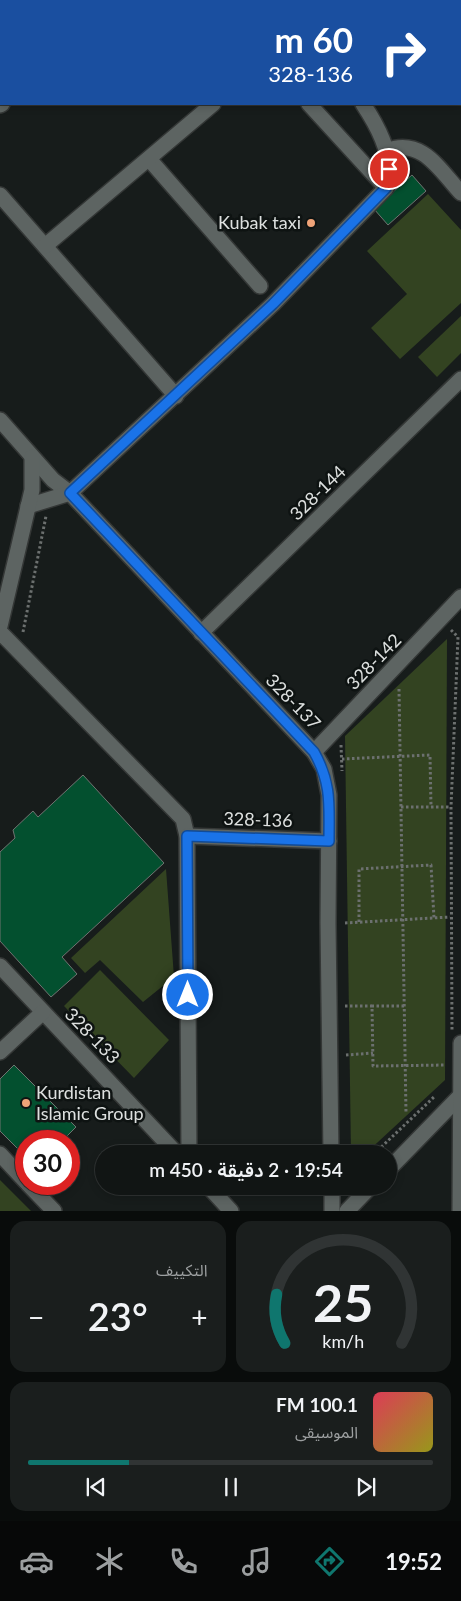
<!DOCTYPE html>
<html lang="ar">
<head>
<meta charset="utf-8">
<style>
	body { margin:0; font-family:Lato,"Noto Sans Arabic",sans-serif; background:#1a1e1d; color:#f1f3f6; direction:rtl; height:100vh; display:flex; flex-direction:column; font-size:19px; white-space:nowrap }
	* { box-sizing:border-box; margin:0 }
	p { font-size:16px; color:#9c9fa0 }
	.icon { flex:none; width:28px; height:28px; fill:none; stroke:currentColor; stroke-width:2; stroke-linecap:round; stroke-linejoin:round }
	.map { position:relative; height:1211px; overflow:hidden; direction:ltr }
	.panel { display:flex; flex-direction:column; gap:10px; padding:10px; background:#090c0b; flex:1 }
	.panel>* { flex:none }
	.hud { position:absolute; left:0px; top:0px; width:461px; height:105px; box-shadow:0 2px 8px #0003,0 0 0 1px #303434; direction:rtl; background:#1a4fa0; color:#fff; overflow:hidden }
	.speed { position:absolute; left:15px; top:1130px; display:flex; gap:10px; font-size:25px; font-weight:700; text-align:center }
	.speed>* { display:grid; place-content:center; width:65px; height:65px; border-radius:50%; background:#111514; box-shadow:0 2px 8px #0003,0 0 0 1px #303434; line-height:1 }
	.speed .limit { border:8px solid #d22; background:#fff; color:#111 }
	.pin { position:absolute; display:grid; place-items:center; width:42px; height:42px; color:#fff; margin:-21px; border:2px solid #fff; border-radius:50%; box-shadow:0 1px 5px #0007 }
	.me { position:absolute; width:55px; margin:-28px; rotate:0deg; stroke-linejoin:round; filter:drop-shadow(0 0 4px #0008) }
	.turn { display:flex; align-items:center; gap:18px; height:105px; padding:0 25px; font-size:22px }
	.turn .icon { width:65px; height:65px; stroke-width:2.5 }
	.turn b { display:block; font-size:35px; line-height:42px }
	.big { font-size:38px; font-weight:600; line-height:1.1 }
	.panel .widget { flex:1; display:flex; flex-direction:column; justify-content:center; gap:8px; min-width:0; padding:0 18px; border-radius:15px; background:#1a1e1d }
	.panel .dial { align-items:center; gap:0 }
	.dial svg { height:130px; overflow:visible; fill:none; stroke:#303434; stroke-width:7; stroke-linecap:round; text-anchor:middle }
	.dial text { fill:#f1f3f6; stroke:none }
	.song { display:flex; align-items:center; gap:15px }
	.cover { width:60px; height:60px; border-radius:8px; background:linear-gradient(135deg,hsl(350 70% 55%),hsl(60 70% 35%)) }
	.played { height:5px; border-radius:2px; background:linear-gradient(90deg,#0f766e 25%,#303434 25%) }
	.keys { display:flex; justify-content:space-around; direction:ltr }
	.heat { display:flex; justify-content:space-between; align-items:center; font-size:28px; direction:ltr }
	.panel .tiles { flex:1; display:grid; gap:10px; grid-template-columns:1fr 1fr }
	.widget:last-child { grid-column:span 2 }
	.trip { position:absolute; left:95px; top:1145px; width:302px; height:50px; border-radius:25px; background:#111514; box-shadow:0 2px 8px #0003,0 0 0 1px #303434; font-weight:600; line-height:50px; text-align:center; direction:rtl }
	.dock { display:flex; height:80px; justify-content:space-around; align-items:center; background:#070808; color:#9c9fa0 }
	.dock .icon { width:35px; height:35px }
	.dock .active { color:#0f766e }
	.dock b { font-size:22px; color:#f1f3f6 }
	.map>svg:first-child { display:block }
	.green { fill:#334321 }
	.building { fill:#03502f; stroke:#6f7471 }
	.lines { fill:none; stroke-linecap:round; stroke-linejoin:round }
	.minor-casing { stroke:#343736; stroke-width:18 }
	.highway-casing { stroke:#343736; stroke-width:18 }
	.path { stroke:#6c706f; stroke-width:3; stroke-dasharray:2.5 2.5; stroke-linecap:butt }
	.minor { stroke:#5d6462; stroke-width:15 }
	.highway { stroke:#359fb0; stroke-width:15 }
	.route-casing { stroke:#114b97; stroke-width:12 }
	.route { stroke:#1a73e8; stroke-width:9 }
	.poi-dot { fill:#efa378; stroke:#0e1312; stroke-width:2 }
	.labels { text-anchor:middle; stroke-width:5; stroke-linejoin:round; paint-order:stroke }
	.poi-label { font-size:18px; fill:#dde0df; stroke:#0e1312; text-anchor:end }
	.street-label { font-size:18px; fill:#dde0df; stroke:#0e1312 }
</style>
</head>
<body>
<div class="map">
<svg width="461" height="1211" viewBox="0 0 461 1211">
	<rect width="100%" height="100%" fill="#171c1b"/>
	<g class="green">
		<polygon points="428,194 461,230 461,303 400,359 371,328 407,294 367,251"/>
		<polygon points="461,316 461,353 437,377 418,357"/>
		<polygon points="447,639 445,1080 365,1154 351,1154 345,736"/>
		<polygon points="166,869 174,977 143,1002 100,960 85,973 71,958"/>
		<polygon points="100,970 169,1040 134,1078 64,1006"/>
		<polygon points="0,1180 31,1211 0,1211"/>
	</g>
	<g class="building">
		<polygon points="412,175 426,191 388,225 374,209"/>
		<polygon points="83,775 164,863 62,957 77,974 51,997 0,941 0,852 15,838 13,830 33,811 38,817"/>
		<polygon points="14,1065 76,1127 62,1141 26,1141 26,1157 0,1131 0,1079"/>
	</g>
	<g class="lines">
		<defs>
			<g id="minor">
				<polyline points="38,0 39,1"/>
				<polyline points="216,0 217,1"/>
				<polyline points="273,0 274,1"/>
				<polyline points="118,1 119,0"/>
				<polyline points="309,104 386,188"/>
				<polyline points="0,105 2,104"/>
				<path d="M386,151c36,-14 53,18 75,42"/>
				<polyline points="149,159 260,286"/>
				<polyline points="0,195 176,396"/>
				<polyline points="45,246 213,104"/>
				<polyline points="0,420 53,480 70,493 314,752 324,769 329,795 328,923 331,1154"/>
				<path d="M28,506l42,-13 203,-189 113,-116c1,-6 3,-13 3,-19 0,-23 -14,-47 -26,-65"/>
				<polyline points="0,626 32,490 32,457"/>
				<polyline points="0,632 183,819 187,836 189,1154"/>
				<polyline points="201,633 461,379"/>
				<polyline points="314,752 461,597"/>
				<polyline points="187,836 329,841"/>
				<polyline points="0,966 177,1154"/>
				<polyline points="0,1052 43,1012"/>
				<polyline points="0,1154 26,1182"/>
				<polyline points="389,1169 460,1096"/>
				<polyline points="28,1184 54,1211"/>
				<polyline points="208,1186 231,1211"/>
				<polyline points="332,1186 332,1211"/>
				<polyline points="347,1211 371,1186"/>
				<polyline points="460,1211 461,1043"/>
			</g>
			<g id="highway">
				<polyline points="414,0 415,1"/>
				<polyline points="460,51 461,52"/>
			</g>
		</defs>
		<use href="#minor" class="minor-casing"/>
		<use href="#highway" class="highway-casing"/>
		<g class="path">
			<polyline points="309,0 310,1"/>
			<polyline points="451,630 458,637 451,807 452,1031"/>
			<polyline points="23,632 46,516"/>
			<polyline points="399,689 406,1113"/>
			<polyline points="341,745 342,771"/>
			<polyline points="342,759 430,755 431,807"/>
			<polyline points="401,807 451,807"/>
			<polyline points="359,922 359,869 431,865 434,918"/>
			<polyline points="345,923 450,917"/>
			<polyline points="345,1006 372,1006"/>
			<polyline points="404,1006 372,1006 373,1066 446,1065"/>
			<polyline points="346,1055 373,1053"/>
			<polyline points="374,1154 434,1097"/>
		</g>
		<use href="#minor" class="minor"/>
		<use href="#highway" class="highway"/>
	</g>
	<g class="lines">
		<defs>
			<path id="route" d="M188,995l-1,-159 142,5c0,-35 3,-57 -15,-89l-244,-259 203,-189 113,-116 3,-19"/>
		</defs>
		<use href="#route" class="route-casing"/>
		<use href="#route" class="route"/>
	</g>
	<g class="poi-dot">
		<circle cx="311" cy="223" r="5"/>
		<circle cx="26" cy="1103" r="5"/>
	</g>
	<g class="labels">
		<g class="poi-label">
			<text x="301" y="229">Kubak taxi</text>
			<text x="36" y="1099" text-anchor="start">Kurdistan<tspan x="36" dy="21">Islamic Group</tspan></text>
		</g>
		<g class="street-label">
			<text transform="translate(318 493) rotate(-44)" y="6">328-144</text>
			<text transform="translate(374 662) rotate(-46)" y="6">328-142</text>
			<text transform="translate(293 702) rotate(46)" y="6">328-137</text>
			<text transform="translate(258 820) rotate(2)" y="6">328-136</text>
			<text transform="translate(92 1036) rotate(46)" y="6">328-133</text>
		</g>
	</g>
</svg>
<div class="speed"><div class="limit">30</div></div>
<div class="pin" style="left:389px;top:169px;background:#d93025"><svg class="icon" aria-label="arrive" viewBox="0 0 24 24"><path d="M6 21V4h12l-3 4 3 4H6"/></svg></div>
<svg class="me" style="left:188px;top:995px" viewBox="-20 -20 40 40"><circle r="17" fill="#1a73e8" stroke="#fff" stroke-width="3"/><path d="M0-11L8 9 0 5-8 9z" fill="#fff"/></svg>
<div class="trip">19:54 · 2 دقيقة · 450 m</div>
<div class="hud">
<div class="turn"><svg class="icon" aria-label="right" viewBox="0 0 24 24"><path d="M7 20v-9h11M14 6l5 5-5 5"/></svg><div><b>60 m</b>328-136</div></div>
</div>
</div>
<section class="panel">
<div class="tiles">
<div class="widget dial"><svg viewBox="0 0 100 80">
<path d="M14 69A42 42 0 1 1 86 69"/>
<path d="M14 69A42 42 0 0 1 9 39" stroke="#0f766e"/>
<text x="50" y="56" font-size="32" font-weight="700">25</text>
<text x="50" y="72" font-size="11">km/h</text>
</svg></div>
<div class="widget"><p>التكييف</p>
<div class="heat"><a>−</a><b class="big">23°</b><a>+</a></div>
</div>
<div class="widget">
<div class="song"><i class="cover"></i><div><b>100.1 FM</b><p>الموسيقى</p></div></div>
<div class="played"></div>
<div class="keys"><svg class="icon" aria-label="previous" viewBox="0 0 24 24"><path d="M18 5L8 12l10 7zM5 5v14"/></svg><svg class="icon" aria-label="pause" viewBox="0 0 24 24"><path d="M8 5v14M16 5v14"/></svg><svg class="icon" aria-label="next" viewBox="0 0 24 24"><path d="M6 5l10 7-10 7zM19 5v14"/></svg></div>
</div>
</div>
</section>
<nav class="dock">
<b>19:52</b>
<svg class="icon active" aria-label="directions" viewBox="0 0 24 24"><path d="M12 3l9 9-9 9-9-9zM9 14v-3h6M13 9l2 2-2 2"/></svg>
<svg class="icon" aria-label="music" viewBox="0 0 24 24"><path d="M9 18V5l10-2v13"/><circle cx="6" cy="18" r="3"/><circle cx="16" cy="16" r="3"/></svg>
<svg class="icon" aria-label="phone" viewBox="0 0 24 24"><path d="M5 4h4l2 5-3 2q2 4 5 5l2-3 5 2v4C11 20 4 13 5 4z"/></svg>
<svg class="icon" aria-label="climate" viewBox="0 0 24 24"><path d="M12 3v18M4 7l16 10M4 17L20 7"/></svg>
<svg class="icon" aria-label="car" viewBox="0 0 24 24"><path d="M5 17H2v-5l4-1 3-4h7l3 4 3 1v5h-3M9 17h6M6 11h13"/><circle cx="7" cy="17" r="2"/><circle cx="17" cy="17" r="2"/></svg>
</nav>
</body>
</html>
